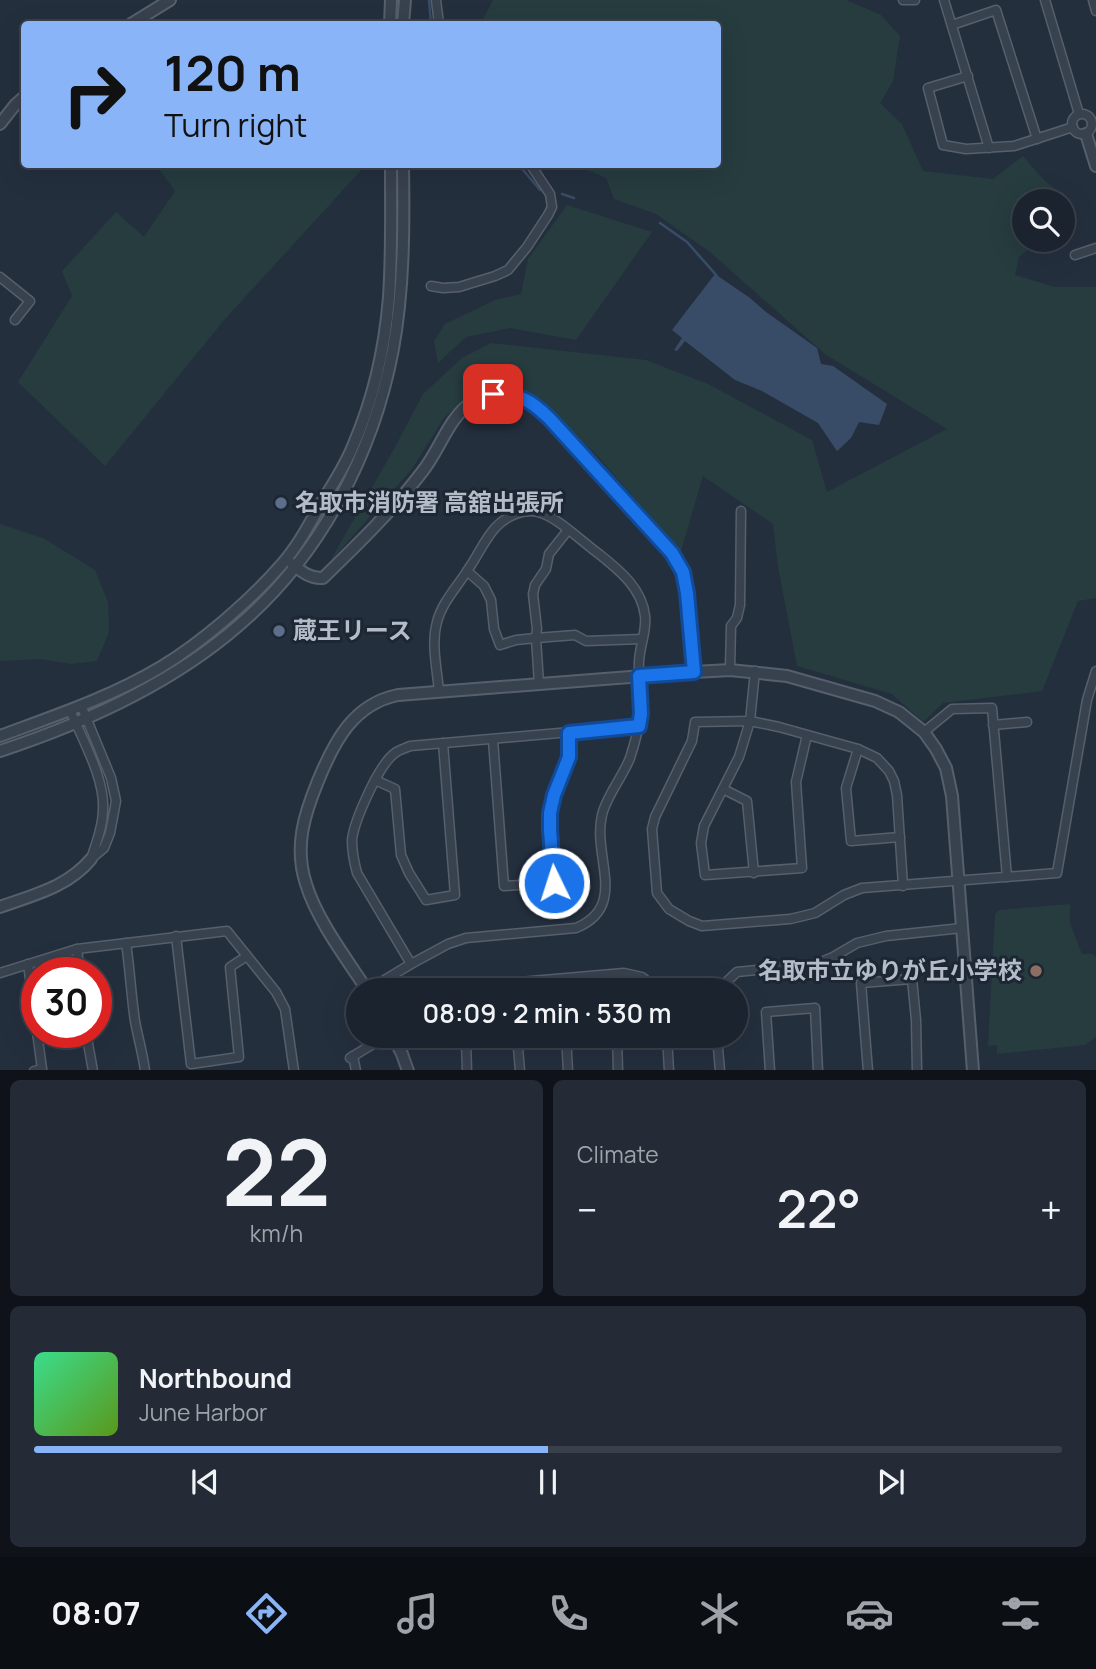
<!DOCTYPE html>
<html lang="en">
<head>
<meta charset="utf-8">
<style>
	body { margin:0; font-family:Manrope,"Noto Sans JP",sans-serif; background:#242b36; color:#f1f3f6; height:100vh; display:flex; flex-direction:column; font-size:26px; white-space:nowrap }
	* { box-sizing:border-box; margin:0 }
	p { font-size:23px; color:#a0a4aa }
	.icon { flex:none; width:38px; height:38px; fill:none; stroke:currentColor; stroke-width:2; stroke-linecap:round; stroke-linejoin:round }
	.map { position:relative; height:1070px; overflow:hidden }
	.panel { display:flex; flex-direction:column; gap:10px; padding:10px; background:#0f1319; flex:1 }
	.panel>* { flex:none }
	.banner { position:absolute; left:21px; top:21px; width:700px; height:147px; border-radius:7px; box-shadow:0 7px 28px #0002,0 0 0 2px #39404a; background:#8ab4f8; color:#111; overflow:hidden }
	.buttons { position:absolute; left:1012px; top:189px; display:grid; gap:14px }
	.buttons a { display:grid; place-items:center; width:63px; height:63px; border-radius:50%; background:#1b232e; box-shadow:0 7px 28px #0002,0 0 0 2px #39404a; font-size:35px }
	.speed { position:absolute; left:21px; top:957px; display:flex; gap:14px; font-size:35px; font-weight:700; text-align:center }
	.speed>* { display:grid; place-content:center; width:91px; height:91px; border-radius:50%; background:#1b232e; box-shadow:0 7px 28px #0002,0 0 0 2px #39404a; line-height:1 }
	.speed .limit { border:10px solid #d22; background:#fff; color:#111 }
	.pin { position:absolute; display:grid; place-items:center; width:60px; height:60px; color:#fff; margin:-30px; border-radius:14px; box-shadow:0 4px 10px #0006 }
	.me { position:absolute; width:77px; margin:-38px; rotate:356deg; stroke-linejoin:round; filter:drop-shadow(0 0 5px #0008) }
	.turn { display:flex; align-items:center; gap:24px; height:147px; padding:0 28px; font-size:32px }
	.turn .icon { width:91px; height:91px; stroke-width:2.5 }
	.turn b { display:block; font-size:49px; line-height:60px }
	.big { font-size:52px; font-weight:600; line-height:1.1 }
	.panel .tile { flex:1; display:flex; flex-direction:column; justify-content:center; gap:10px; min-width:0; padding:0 24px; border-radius:10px; background:#242b36 }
	.panel .dial { align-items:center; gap:0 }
	.dial b { font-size:91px; line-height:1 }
	.song { display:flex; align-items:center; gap:21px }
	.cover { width:84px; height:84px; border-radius:10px; background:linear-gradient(135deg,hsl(150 70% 55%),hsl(90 70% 35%)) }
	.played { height:7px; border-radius:4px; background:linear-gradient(90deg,#8ab4f8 50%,#39404a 50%) }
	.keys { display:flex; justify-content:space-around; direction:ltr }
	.heat { display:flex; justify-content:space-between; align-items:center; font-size:38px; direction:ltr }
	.panel .tiles { flex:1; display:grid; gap:10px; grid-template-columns:1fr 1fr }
	.tile:last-child { grid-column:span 2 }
	.trip { position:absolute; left:346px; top:978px; width:402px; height:70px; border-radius:35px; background:#1b232e; box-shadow:0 7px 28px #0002,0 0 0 2px #39404a; font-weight:600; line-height:70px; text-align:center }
	.tabs { display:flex; height:112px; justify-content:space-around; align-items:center; background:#0b0e12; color:#a0a4aa }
	.tabs .icon { width:49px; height:49px }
	.tabs .active { color:#8ab4f8 }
	.tabs b { font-size:32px; color:#f1f3f6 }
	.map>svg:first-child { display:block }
	.green { fill:#263c3f }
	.water { fill:#394c67 }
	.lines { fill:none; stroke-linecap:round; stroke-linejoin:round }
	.stream { stroke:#394c67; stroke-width:2.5 }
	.minor-casing { stroke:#565f6c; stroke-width:11 }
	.tertiary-casing { stroke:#565f6c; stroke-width:14 }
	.minor { stroke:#38414e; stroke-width:8 }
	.tertiary { stroke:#38414e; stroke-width:10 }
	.route-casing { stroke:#114b97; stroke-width:18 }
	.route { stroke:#1a73e8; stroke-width:12 }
	.service-dot { fill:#5c6f8a; stroke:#1d2633; stroke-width:2.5 }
	.education-dot { fill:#8d6e63; stroke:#1d2633; stroke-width:2.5 }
	.labels { text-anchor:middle; stroke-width:6; stroke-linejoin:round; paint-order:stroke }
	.poi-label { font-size:24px; font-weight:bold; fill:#b4bcc9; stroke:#1d2633; text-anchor:start }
</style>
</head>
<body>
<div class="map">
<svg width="1096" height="1071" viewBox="0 0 1096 1071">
	<rect width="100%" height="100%" fill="#242f3e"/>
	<g class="green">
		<polygon points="493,0 846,0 881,15 900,36 893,81 880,103 902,124 923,171 993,179 1023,156 1045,181 1066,198 1062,205 1062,201 1024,201 1024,240 1041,240 1019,257 1015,275 1055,287 1096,287 1096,598 1078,601 1042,691 943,703 923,722 892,694 797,666 778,567 773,524 703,476 681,551 596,454 523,389 475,390 444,418 412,469 329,563 395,447 423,394 462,358 491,343 646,360 708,384 812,440 827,492 947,429 825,354 710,252 656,214 614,199 606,178 576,165 718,164 718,24 479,24 482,21"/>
		<polygon points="156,165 366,165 225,319 105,466 18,382 72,296 62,271 116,212 144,237 175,191"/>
		<polygon points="567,205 652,232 576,340 510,328 466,337 438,363 434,341 445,324 495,300 521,294 528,259"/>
		<polygon points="0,524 43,538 95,570 108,602 109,632 97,661 71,664 40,659 0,661"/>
		<polygon points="1070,904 1070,923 1082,954 1093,954 1096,957 1096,1037 1085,1045 997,1054 997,1045 988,1046 995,914 999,910"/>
	</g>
	<polygon class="water" points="715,274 750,298 766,312 817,348 821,364 833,366 887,404 879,425 859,422 851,438 837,451 818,423 762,391 735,380 685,341 677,351 674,350 682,338 672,330"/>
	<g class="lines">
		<g class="stream">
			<polyline points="429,0 431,24"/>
			<polyline points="518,164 540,190"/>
			<polyline points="562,194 574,198"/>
			<polyline points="660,223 687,242 717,276"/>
		</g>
		<defs>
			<g id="minor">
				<polyline points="436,0 439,24"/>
				<polyline points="903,0 915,0"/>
				<polyline points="944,0 989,148"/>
				<polyline points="1045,0 1079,114"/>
				<polyline points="1093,0 1096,11"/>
				<polyline points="952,25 996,10 1037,139"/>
				<polyline points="968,76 928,88 943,145 966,149 1014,146 1073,127"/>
				<circle cx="1082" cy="124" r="10"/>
				<polyline points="1075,255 1096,248"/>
				<polyline points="0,277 30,301 15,320"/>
				<polyline points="431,286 443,288 459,287 495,276 508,270 527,247 548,215 552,207 550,194 530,164"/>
				<polyline points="568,530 549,554 546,569 535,585 533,594 537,629 536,638 575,635 586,641 642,639"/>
				<polyline points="467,571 484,586 491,600 494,629 500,645 516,640 536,638 539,684"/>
				<polyline points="730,670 731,626 737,618 740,605 741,511"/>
				<polyline points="755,671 750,721 739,757 704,826 701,843 705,875 802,868 796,782 807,735"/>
				<polyline points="81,705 111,778 116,801 110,833 104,848 91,859"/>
				<path d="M70,710c12,29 35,68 33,100 0,17 -7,33 -12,49"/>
				<polyline points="993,725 1027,722"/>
				<polyline points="924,732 952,709 992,708 1007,877"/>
				<polyline points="493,740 504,886 554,883 550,830 550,813 554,795 569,757 569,733"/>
				<polyline points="858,749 846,788 851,841 900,837"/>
				<polyline points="375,780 395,789 401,855 409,873 426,900 455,895 443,743"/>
				<polyline points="723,789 747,801 754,873"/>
				<polyline points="903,886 897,795 894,781 889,771 877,758 858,749 779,727 750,721 695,722 692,741 655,817 652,829 657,893 669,909 689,921 702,926 790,919 803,916 815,913 844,895 862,888 1057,873 1087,700 1096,671"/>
				<polyline points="176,936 191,1064 239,1057 230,967 247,956"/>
				<path d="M126,943c4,26 5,52 9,78 3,17 8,33 10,50"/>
				<polyline points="77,949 80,973"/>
				<polyline points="28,964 37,1032"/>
				<path d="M411,964l-54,-91c-3,-11 -5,-22 -5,-33 2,-19 27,-76 43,-87 4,-3 11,-5 15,-7l229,-20"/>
				<polyline points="0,973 77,949 227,931 276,992 285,1009 294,1071"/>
				<path d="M368,990l43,-26 37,-20 18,-6 110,-10c53,-22 16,-71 26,-113 4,-18 21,-39 28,-57 4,-13 9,-28 10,-42 2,-17 -2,-35 -1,-53 0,-16 8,-31 6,-47 -3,-28 -26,-46 -46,-62 -17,-12 -41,-37 -61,-42 -15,-4 -33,5 -43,16 -10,11 -17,27 -26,40 -11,18 -27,34 -32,54 -6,22 0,47 2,69"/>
				<polyline points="466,990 473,987 496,984 624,973 642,977 658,990"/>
				<polyline points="720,990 722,986 737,972 816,964 833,957 857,943 886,936 962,928"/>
				<polyline points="86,1032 93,1071"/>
				<polyline points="517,1036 520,1071"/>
				<polyline points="566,1036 568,1071"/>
				<polyline points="617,1036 618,1071"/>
				<polyline points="667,1036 669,1071"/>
				<polyline points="717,1036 720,1071"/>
				<polyline points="353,1056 356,1071"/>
				<polyline points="350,1058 386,1036"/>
				<polyline points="34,1071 42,1069 37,1032"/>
				<polyline points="467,1071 466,1041 476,1036"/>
				<polyline points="770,1071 766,1012 815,1008 818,1071"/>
				<polyline points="868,1071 861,983 912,979 916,1020 917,1071"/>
			</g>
			<g id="tertiary">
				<polyline points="131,24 170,0"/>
				<polyline points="390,24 391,0"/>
				<polyline points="403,24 405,0"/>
				<polyline points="0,124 15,105 24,97"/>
				<polyline points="1086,134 1096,166"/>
				<path d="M292,564c9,7 18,15 31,14 35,-34 70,-68 99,-106 18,-22 26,-54 50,-70 17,-11 45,-10 61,1 6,4 11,10 16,15l123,135 11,19 4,21 7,79"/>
				<path d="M0,736c54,-20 111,-39 161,-69 40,-24 90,-67 121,-103 16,-18 28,-41 40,-62 11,-18 23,-36 31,-56 20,-46 32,-99 36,-149 3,-44 2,-88 2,-133"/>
				<path d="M0,751c85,-28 170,-66 238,-125 82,-70 135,-171 155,-277 11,-60 11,-124 10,-185"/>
				<path d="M0,907c33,-12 68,-20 91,-48"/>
				<path d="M367,990c-21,-32 -50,-70 -61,-106 -12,-37 -2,-69 12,-103 16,-39 35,-77 80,-86l296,-23 36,-2 57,6 88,25 24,11 25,20 12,17 10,19 6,28 21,275"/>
				<polyline points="393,1036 402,1054 408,1071"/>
			</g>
		</defs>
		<use href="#minor" class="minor-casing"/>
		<use href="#tertiary" class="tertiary-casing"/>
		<use href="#minor" class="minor"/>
		<use href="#tertiary" class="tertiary"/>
	</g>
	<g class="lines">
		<defs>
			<path id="route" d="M493,394c29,2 35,4 56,24l123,135 11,19 4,21 7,79 -55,4 2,38 -2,12 -70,7v24l-15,38 -4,18v17l4,53"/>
		</defs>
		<use href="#route" class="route-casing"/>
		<use href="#route" class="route"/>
	</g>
	<g class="service-dot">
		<circle cx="281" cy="503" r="7"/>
		<circle cx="279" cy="631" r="7"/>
	</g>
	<circle class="education-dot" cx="1036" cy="971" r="7"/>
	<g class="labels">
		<g class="poi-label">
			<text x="295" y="511">名取市消防署 高舘出張所</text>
			<text x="293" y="639">蔵王リース</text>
			<text x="1022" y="979" text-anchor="end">名取市立ゆりが丘小学校</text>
		</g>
	</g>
</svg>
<div class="buttons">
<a><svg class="icon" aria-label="search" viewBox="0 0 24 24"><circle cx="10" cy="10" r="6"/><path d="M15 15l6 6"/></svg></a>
</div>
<div class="speed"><div class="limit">30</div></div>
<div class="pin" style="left:493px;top:394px;background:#d93025"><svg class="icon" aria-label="arrive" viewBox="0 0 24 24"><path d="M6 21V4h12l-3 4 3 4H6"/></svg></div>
<svg class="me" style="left:554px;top:883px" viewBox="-20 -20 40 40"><circle r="17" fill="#1a73e8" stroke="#fff" stroke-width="3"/><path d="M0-11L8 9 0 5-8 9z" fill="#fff"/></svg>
<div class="trip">08:09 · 2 min · 530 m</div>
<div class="banner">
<div class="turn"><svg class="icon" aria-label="right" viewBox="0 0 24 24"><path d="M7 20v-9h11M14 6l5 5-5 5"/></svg><div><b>120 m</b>Turn right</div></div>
</div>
</div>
<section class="panel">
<div class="tiles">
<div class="tile dial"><b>22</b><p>km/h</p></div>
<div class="tile"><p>Climate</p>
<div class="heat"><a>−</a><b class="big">22°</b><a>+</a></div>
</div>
<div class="tile">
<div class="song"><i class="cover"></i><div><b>Northbound</b><p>June Harbor</p></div></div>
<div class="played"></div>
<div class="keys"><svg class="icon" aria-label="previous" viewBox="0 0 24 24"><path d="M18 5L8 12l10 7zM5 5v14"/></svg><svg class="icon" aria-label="pause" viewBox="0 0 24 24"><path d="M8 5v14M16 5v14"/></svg><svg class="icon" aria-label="next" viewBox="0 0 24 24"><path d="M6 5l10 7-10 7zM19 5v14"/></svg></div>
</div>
</div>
</section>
<nav class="tabs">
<b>08:07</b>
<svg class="icon active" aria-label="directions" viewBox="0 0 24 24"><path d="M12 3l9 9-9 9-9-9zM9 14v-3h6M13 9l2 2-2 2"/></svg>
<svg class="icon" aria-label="music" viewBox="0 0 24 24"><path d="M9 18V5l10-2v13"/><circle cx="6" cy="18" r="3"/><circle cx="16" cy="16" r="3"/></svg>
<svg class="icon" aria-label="phone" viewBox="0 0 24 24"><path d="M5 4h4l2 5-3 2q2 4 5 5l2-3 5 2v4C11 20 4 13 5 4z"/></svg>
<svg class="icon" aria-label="climate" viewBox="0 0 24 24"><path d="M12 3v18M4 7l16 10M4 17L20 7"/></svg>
<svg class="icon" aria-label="car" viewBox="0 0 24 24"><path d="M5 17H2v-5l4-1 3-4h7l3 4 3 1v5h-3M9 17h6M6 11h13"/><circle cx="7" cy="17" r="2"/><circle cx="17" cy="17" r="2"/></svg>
<svg class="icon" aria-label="filters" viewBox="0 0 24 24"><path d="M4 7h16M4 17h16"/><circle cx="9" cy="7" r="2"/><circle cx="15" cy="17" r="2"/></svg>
</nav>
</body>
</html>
